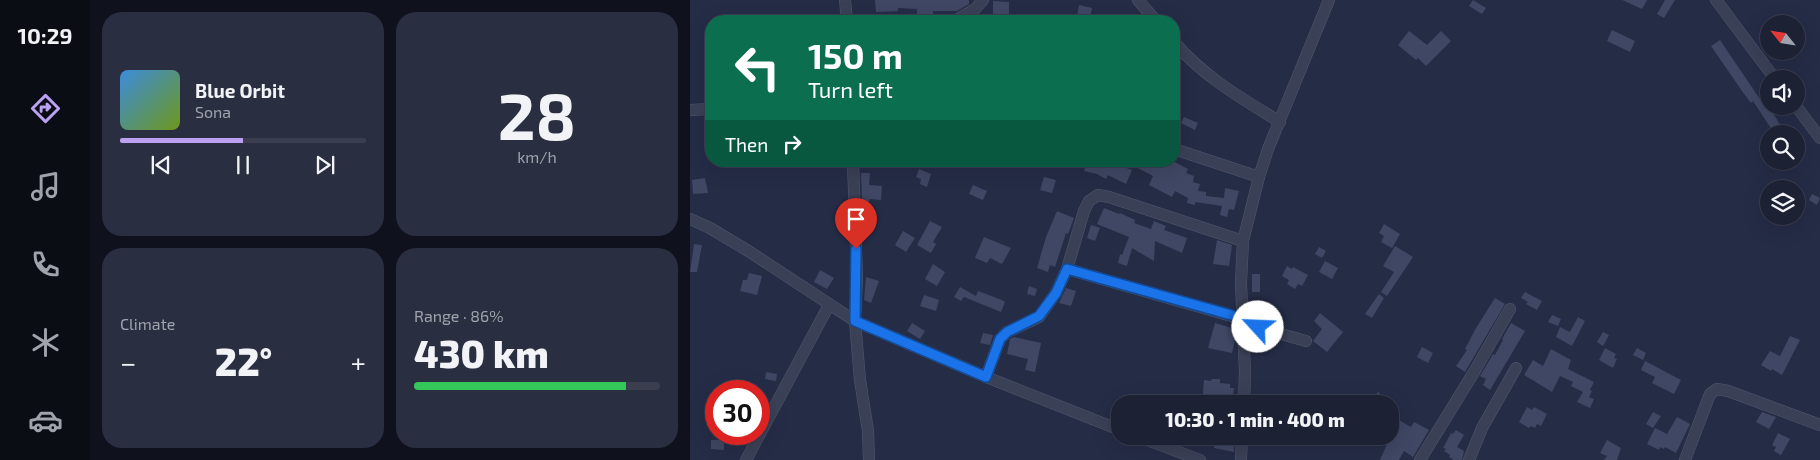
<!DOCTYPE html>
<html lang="en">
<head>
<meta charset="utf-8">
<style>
	body { margin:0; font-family:"Exo 2",sans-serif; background:#292e40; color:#f1f3f6; height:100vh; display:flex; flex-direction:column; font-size:19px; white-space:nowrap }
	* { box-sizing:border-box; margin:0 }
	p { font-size:16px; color:#a0a3ac }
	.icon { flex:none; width:28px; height:28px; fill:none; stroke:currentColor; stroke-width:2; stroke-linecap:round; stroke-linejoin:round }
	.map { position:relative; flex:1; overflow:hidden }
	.sheet { display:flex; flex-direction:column; gap:12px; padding:12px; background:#0f121d; width:600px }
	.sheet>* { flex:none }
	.hud { position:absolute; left:15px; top:15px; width:475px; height:152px; border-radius:20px; box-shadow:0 5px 20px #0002,0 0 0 1px #3a3e4f; background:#0b6e4f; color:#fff; overflow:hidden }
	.needle { width:32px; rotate:300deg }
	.tools { position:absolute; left:1070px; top:15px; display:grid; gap:10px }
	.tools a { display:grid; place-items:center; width:45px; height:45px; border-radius:50%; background:#1c2134; box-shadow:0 5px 20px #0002,0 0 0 1px #3a3e4f; font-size:25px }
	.speed { position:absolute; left:15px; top:380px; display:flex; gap:10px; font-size:25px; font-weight:700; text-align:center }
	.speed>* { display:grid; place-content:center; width:65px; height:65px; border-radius:50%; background:#1c2134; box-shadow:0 5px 20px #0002,0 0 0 1px #3a3e4f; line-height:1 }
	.speed .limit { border:8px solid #d22; background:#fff; color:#111 }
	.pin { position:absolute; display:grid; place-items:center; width:42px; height:42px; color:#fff; margin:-51px -21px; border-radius:50% 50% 50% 0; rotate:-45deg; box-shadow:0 0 5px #0007 }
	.pin .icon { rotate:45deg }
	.me { position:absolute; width:55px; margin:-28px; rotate:295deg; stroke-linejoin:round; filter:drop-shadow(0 0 4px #0008) }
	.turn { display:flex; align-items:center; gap:18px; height:105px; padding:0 20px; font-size:22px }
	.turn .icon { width:65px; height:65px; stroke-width:2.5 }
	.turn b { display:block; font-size:35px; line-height:42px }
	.then { display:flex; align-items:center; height:48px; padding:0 20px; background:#0003; gap:10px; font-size:19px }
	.big { font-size:38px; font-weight:800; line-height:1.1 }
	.sheet .widget { flex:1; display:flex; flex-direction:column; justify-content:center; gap:8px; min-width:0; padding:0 18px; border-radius:20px; background:#292e40 }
	.sheet .dial { align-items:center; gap:0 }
	.dial b { font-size:65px; line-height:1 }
	.song { display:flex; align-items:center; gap:15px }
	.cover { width:60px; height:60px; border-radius:8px; background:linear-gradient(135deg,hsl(210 70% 55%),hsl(80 70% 35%)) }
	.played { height:5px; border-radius:2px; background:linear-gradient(90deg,#bca0f2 50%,#3a3e4f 50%) }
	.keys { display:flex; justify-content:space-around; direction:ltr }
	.heat { display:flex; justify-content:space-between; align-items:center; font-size:28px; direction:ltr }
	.charge { height:8px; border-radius:4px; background:linear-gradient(90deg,#34c759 86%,#3a3e4f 0) }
	.sheet .tiles { flex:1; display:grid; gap:12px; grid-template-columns:repeat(2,1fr) }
	.trip { position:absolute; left:421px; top:395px; width:288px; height:50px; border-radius:20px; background:#1c2134; box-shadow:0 5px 20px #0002,0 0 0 1px #3a3e4f; font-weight:800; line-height:50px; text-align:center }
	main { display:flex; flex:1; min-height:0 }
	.menu { display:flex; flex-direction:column; width:90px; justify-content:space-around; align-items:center; background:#0b0d15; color:#a0a3ac }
	.menu .icon { width:35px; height:35px }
	.menu .on { color:#bca0f2 }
	.menu b { font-size:22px; color:#f1f3f6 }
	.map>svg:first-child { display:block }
	.building { fill:#3f4764 }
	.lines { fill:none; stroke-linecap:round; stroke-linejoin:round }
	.minor-casing { stroke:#53576d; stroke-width:12 }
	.minor { stroke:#3a4056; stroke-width:11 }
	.route-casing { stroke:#114b97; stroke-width:12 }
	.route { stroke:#1a73e8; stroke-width:9 }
</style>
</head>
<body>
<main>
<nav class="menu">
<b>10:29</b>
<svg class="icon on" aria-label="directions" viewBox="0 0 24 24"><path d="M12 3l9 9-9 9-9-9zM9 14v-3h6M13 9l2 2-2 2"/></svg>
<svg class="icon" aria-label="music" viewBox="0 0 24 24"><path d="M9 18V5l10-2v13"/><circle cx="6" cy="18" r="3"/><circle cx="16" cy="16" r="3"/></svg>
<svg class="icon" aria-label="phone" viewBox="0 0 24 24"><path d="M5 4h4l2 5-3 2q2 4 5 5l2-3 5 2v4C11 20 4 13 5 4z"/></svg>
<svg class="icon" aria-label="climate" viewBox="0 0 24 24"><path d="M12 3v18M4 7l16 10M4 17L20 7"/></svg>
<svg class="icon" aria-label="car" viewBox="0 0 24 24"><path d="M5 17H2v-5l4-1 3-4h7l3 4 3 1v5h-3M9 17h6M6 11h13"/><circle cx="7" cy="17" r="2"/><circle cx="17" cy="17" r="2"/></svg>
</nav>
<section class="sheet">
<div class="tiles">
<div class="widget">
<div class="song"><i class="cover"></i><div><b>Blue Orbit</b><p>Sona</p></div></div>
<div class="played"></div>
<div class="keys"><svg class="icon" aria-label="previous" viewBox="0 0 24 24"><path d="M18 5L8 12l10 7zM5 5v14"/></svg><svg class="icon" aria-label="pause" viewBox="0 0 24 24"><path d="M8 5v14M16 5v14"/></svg><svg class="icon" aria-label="next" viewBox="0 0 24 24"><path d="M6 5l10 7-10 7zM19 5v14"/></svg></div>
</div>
<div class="widget dial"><b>28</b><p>km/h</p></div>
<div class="widget"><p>Climate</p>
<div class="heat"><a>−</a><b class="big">22°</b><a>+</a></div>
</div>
<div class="widget"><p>Range · 86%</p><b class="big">430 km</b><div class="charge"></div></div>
</div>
</section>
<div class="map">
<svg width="1130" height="460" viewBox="0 0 1130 460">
	<rect width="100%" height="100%" fill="#252c46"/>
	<g class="building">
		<polygon points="185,0 279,0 279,4 267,11 243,11 243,20 227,19 227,9 208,8 208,11 186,12"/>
		<polygon points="783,0 796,8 792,14 779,6"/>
		<polygon points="932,0 957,0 952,9"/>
		<polygon points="975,0 985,0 974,18 967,14"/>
		<polygon points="303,1 319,2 319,21 303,21"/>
		<polygon points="389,5 402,8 400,18 387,16"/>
		<polygon points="922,30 945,41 940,52 917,41"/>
		<polygon points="719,31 737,45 751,31 761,41 736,66 728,58 726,60 708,45"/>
		<polygon points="1030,40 1074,105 1077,103 1092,128 1084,133 1063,101 1061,103 1052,91 1021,46"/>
		<polygon points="494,117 508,123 505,130 491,123"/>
		<polygon points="397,161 418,161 442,170 436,184 418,175 416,179 407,174 394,171"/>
		<polygon points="449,161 483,161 498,169 496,173 504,176 503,182 510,184 508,191 516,192 516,196 534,198 535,188 549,191 544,210 539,209 537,217 530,215 532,206 505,202 505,205 497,203 498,198 485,191 482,197 459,185 463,176 446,167"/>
		<polygon points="229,169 241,174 237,187 230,184 231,179 226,177"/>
		<polygon points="171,173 180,173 179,185 192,186 191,200 180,199 179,202 172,202"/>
		<polygon points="354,177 366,180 362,193 350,190"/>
		<polygon points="15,178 18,193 3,194 2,180"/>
		<polygon points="283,185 297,191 293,200 279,194"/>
		<polygon points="1122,194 1130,198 1127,205 1119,200"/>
		<polygon points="414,208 429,214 430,213 445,220 444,223 461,229 464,221 476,226 474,230 497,238 492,253 465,241 464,261 442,248 437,266 428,263 430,254 432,255 439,237 407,224"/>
		<polygon points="172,211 184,213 182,222 173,220"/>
		<polygon points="367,211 384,218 378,234 376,233 365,267 360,265 358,272 347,268 356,237"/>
		<polygon points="240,221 252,227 243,242 246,244 241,253 227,245"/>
		<polygon points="694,224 710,234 702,248 691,242 694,236 689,233"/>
		<polygon points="401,225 410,228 405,241 397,238"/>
		<polygon points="213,231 225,238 216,252 205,245"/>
		<polygon points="294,237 321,248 312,264 300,258 297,263 285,258"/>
		<polygon points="527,240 542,245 539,266 523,264"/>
		<polygon points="4,244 12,245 7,272 0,272"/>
		<polygon points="705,246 723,257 697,296 691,292 704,272 693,266"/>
		<polygon points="629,247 636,251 632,258 625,254"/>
		<polygon points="635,261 648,268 642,279 629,272"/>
		<polygon points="243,264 255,272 247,286 235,279"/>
		<polygon points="597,266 602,269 603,267 618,275 612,286 608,284 605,289 597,284 599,280 592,276"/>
		<polygon points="130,270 144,278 137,289 124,282"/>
		<polygon points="59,273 72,276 67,295 50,291 53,280 57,280"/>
		<rect x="562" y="274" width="8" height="18"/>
		<polygon points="176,277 189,281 181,303 174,300"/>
		<polygon points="339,286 347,289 345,296 337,294"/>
		<polygon points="270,287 286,296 288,291 312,300 315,302 311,312 274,297 271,301 264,297"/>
		<polygon points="376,288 386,291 381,306 369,303"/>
		<polygon points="835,292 852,301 847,310 836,304 838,302 831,298"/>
		<polygon points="689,294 694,298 682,318 675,314"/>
		<polygon points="234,295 249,300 246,311 230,306"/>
		<polygon points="805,298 815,304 775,372 766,366 777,350 775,349 786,328"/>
		<polygon points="630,313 653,332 637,352 623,341 632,329 624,321"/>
		<polygon points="862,315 871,319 868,326 858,322"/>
		<polygon points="888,317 895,321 882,346 866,337 870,327 880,332"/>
		<polygon points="222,323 235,331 230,339 217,331"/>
		<polygon points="525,323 546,329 546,336 542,353 518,348"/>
		<polygon points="821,323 835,331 800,390 793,385 796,379 790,376 803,354 805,355 813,340 812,339"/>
		<polygon points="913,332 919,335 913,346 907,342"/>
		<polygon points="293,333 303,335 300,345 290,343"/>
		<polygon points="1100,336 1110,340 1092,375 1082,369 1081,371 1071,365 1080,351 1090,356"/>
		<polygon points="324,337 351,343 345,372 335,370 338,359 317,354 320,339"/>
		<polygon points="732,347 743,353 738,363 727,357"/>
		<polygon points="915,348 926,354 924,358 927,359 923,368 909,360"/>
		<polygon points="947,348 956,353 953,360 943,355"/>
		<polygon points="861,349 881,360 878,369 904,382 900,390 902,391 899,397 904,399 900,408 887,402 893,392 881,386 883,382 870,376 862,392 834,375 843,360 853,366"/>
		<polygon points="955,361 991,380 984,394 962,383 965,377 951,370"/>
		<polygon points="76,372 87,374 86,381 75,379"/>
		<polygon points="522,379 530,379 530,383 540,384 540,388 544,388 542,404 512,404 514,380 521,381"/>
		<polygon points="688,392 701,404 678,404"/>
		<polygon points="837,407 842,410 844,407 857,414 851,426 847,424 845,428 841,426 839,428 829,422"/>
		<polygon points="963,412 971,416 963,428 956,424"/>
		<polygon points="1072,412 1086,417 1079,429 1066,422"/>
		<polygon points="700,415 721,427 724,422 739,430 723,457 714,451 709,460 690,460 700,437"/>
		<polygon points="987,417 1000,424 986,453 975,447 974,449 970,447 969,450 957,444 965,428 977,434"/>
		<polygon points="766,430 774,435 767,447 774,451 772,460 764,460 759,457 760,455 754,451 756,449 753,448 761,433 763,434"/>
		<polygon points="1088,433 1100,439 1091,455 1084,451 1086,447 1082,445"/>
		<polygon points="526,438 544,442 544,452 524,448"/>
		<polygon points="21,440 34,440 34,450 21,449"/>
		<polygon points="917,440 931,448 927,460 914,460 917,456 910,453"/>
	</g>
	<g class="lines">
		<defs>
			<g id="minor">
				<polyline points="155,0 157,21"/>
				<polyline points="448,0 466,21"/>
				<polyline points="1026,0 1085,79"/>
				<polyline points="265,21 285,9 293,0"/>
				<path d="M484,42c30,35 67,56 106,80"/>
				<polyline points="1106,106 1130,138"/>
				<polyline points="0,110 21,109"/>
				<polyline points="484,149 569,177"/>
				<polyline points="163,161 167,279 165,321 170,380 178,431 179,460"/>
				<polyline points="0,219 20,228 60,252 165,321 296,377 430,430"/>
				<polyline points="377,269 552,319"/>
				<polyline points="552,323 616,341"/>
				<polyline points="296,377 310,339 317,332 349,317 366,293 377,269 394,211 399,201 408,195 419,197 553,241"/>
				<polyline points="554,404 555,372 551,283 553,241 569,177 578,149 639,0"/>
				<polyline points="447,436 510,460"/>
				<polyline points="56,460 139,305"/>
				<polyline points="551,460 552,436"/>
				<polyline points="730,460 784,372 820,309"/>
				<polyline points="779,460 792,428 826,368"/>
				<polyline points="995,460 1020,394 1027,389 1038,391 1130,425"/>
			</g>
		</defs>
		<use href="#minor" class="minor-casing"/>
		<use href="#minor" class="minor"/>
	</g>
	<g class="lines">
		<defs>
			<polyline id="route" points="166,249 165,321 296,377 310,339 317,332 349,316 366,293 377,269 552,318 552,322 568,327"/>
		</defs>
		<use href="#route" class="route-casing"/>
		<use href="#route" class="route"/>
	</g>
</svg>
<div class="tools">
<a><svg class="needle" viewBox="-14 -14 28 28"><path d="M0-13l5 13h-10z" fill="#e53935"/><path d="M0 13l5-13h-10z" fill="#a0a3ac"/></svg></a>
<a><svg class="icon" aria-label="sound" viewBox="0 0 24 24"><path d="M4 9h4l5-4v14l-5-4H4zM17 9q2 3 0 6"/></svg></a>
<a><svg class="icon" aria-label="search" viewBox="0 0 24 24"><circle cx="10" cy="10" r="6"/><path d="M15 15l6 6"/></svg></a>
<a><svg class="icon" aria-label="layers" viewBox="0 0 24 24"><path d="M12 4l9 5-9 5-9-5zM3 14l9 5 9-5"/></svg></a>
</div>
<div class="speed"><div class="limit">30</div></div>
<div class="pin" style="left:166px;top:249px;background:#d93025"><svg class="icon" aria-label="arrive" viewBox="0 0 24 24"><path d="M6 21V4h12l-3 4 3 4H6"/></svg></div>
<svg class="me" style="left:568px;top:327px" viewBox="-20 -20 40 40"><circle r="19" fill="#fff"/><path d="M0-13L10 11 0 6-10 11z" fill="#1a73e8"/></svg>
<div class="trip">10:30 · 1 min · 400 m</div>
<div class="hud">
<div class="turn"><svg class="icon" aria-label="left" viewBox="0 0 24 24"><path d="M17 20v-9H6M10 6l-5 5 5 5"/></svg><div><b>150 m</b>Turn left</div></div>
<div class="then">Then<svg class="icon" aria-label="right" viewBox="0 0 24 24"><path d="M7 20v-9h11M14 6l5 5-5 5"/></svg></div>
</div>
</div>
</main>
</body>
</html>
